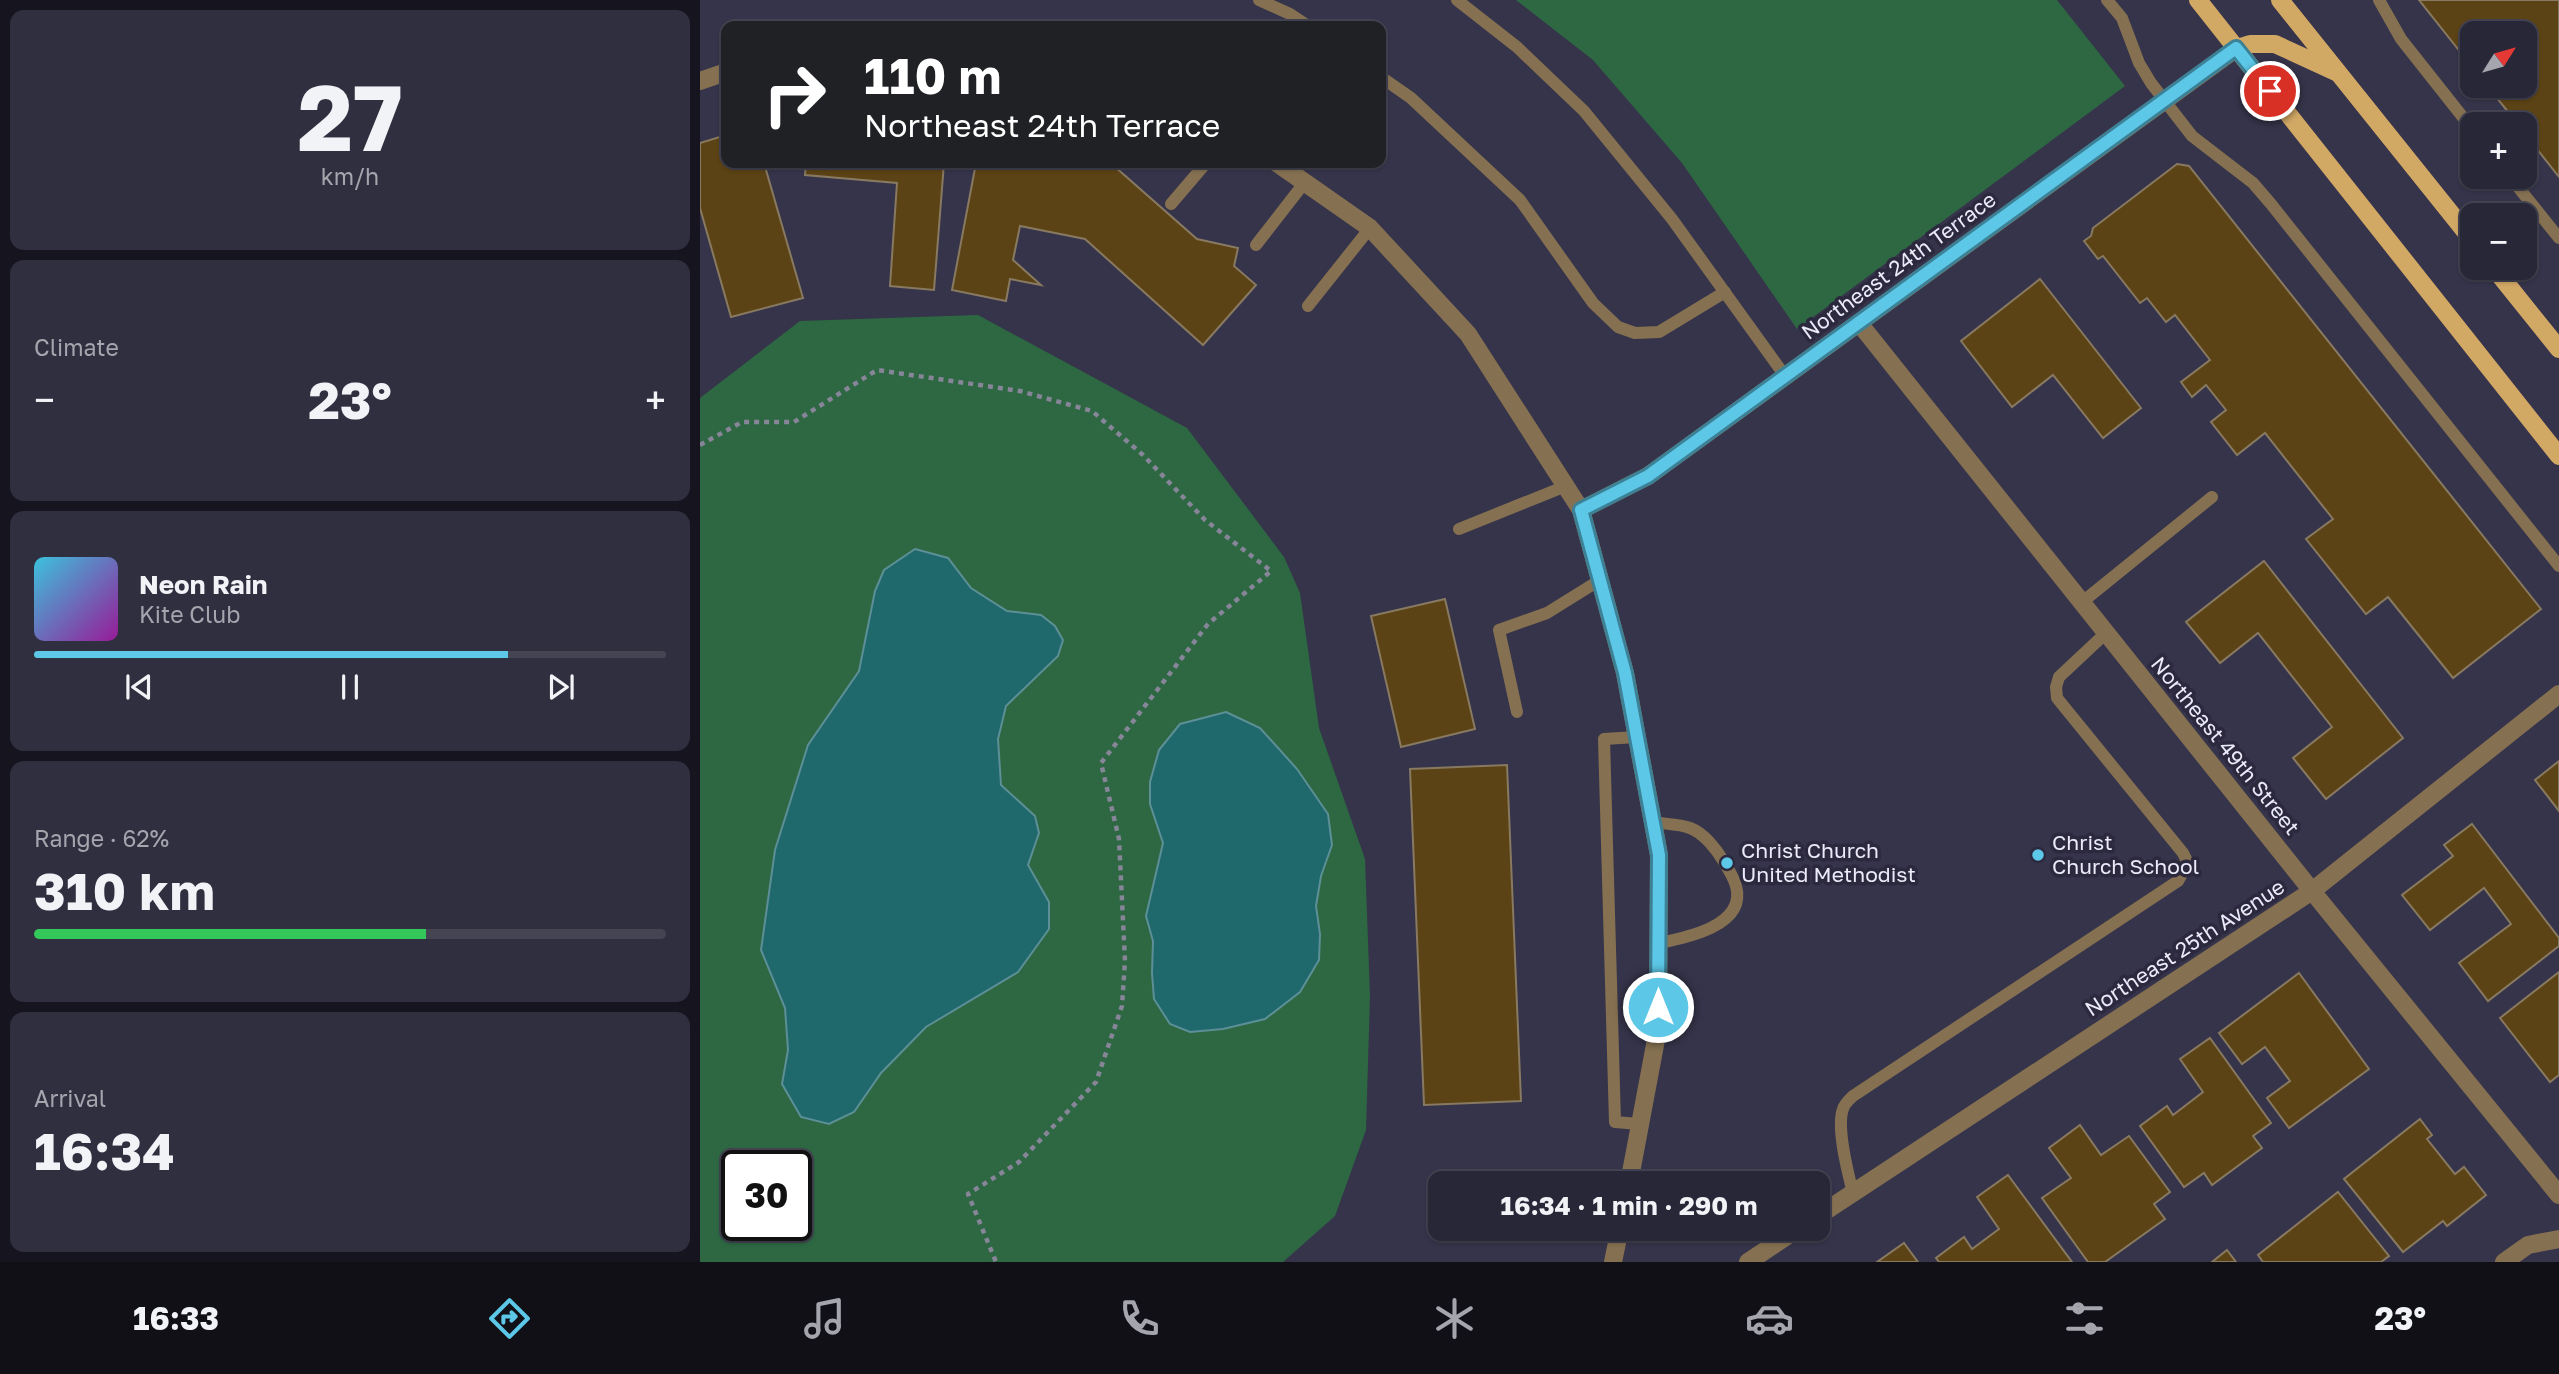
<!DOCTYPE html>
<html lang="en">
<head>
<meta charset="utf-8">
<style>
	body { margin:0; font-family:"Golos Text",sans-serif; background:#302f40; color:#f1f3f6; height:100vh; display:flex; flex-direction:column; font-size:26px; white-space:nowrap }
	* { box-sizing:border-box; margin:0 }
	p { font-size:23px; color:#a5a5ae }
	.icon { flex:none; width:38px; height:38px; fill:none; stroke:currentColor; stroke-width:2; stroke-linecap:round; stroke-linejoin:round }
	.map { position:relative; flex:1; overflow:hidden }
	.details { display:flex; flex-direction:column; gap:10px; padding:10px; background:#16151f; width:700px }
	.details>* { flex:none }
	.hud { position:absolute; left:21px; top:21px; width:665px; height:147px; border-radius:14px; box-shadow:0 2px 5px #0004,0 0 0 2px #444453; background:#202124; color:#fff; overflow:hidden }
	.needle { width:46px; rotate:53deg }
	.controls { position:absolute; left:1760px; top:21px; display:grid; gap:14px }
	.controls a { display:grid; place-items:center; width:77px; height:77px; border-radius:14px; background:#282738; box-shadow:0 2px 5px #0004,0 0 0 2px #444453; font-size:35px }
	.speed { position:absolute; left:21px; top:1150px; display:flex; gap:14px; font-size:35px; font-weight:700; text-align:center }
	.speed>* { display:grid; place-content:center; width:91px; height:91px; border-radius:50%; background:#282738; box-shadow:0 2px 5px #0004,0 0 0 2px #444453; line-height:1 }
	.speed .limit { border:4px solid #111; border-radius:10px; background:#fff; color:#111 }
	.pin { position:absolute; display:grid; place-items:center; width:60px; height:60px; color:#fff; margin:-30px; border:4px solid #fff; border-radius:50%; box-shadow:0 2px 7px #0007 }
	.me { position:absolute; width:77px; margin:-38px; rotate:0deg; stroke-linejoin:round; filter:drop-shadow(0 0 5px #0008) }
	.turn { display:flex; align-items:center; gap:24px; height:147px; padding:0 28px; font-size:32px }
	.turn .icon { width:91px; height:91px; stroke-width:2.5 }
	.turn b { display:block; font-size:49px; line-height:60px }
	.big { font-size:52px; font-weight:700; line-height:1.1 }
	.details .widget { flex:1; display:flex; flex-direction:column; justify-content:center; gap:10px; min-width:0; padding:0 24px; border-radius:14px; background:#302f40 }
	.details .dial { align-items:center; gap:0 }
	.dial b { font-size:91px; line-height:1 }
	.song { display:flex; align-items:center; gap:21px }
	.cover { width:84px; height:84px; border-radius:10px; background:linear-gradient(135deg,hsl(190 70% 55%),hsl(300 70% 35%)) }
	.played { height:7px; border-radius:4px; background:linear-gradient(90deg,#5cc7e7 75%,#444453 75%) }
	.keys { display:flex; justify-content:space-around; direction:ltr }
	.heat { display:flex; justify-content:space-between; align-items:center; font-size:38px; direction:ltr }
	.charge { height:10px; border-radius:5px; background:linear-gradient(90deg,#34c759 62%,#444453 0) }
	.trip { position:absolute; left:728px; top:1171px; width:402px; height:70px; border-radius:14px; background:#282738; box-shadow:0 2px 5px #0004,0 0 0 2px #444453; font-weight:700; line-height:70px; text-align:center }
	.tab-bar { display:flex; height:112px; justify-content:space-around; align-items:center; background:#101016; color:#a5a5ae }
	.tab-bar .icon { width:49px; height:49px }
	.tab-bar .on { color:#5cc7e7 }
	.tab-bar b { font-size:32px; color:#f1f3f6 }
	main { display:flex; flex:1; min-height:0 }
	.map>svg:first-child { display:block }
	.green { fill:#2d6843; fill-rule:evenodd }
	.water { fill:#1f686c; stroke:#5c8f96; stroke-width:2 }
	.building { fill:#5c4315; stroke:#887961; stroke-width:2 }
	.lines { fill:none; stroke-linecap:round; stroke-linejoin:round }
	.path { stroke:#878598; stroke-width:4.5; stroke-dasharray:5 5; stroke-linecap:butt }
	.lane { stroke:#857151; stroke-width:12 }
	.street { stroke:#857151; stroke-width:18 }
	.primary { stroke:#d2a865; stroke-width:18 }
	.route-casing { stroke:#3c8196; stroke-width:18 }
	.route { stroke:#5cc7e7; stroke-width:12 }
	.poi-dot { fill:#5cc7e7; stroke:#2c293f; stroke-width:2.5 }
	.labels { text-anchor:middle; stroke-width:7; stroke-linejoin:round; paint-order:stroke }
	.street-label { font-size:21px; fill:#ebeaf9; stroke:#2c293f }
	.poi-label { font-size:21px; fill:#ebeaf9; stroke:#2c293f; text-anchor:start }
</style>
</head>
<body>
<main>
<section class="details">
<div class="widget dial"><b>27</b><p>km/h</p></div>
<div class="widget"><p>Climate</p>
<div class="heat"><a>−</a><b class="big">23°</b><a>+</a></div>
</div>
<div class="widget">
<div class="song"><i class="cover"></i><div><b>Neon Rain</b><p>Kite Club</p></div></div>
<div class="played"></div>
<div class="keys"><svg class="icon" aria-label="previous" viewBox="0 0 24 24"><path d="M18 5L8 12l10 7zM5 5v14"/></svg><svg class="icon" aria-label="pause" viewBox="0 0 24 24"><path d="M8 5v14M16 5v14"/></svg><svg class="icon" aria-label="next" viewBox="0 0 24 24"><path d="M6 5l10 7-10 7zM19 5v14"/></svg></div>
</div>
<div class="widget"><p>Range · 62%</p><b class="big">310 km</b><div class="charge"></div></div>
<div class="widget"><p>Arrival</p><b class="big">16:34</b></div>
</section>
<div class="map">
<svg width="1859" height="1262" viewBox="0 0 1859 1262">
	<rect width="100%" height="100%" fill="#36344a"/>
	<g class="green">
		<polygon points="816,0 1357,0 1425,86 1097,329 982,163 893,60"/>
		<path d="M278,315l209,113 97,129 16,36 19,135 46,131 5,137 -4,134 -31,86 -52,46h-583v-864l100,-77zM37,1166h59v59h-59z"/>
	</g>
	<g class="water">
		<polygon points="215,549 248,558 271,588 307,611 341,615 355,626 363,640 358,656 306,706 298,739 301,785 335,816 339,833 328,865 349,902 349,929 318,972 226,1027 181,1073 154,1112 129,1124 101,1117 82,1084 88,1050 85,1008 61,950 75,850 108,745 159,671 175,591 184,570"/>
		<polygon points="526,712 560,728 597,769 628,814 632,845 621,876 616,906 620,934 619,960 600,992 565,1019 523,1029 490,1032 470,1024 454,999 452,973 453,941 446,916 463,843 450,804 450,782 459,750 480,724"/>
	</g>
	<g class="building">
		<polygon points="1719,0 1859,0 1859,177 1825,134 1825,124 1818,124 1787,86 1825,86 1825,33 1773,33 1773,68"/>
		<polygon points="26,135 26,163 64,163 103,298 31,317 0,208 0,143"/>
		<polygon points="106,163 244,163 234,290 190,286 197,183 105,175"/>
		<polygon points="276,163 399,163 414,166 497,239 538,248 534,266 556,285 503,345 385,239 320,226 313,260 341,285 310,279 306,301 252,290"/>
		<polygon points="1477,164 1489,166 1841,609 1753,678 1688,597 1666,614 1606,539 1633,519 1565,433 1537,455 1511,422 1526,410 1506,385 1492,397 1481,382 1510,360 1475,315 1466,322 1447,298 1440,303 1403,256 1398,259 1384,241 1391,236 1393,228"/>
		<polygon points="1340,279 1441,408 1403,438 1353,375 1312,407 1261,341"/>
		<polygon points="1564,561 1703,738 1626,799 1593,758 1632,727 1558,633 1520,663 1486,622"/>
		<polygon points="745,599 775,729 701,747 671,616"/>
		<polygon points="1859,761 1859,811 1835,780"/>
		<polygon points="807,765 821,1101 724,1105 710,769"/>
		<polygon points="1772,824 1859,938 1859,946 1788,1001 1759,963 1811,924 1784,888 1730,930 1702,895 1753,856 1744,845"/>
		<polygon points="1859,972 1859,1075 1850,1082 1800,1018"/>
		<polygon points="1599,973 1669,1069 1589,1128 1567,1098 1590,1081 1565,1047 1542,1064 1519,1033"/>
		<polygon points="1510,1038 1571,1123 1553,1136 1562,1148 1512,1185 1504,1173 1484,1187 1440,1126 1467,1106 1473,1115 1503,1092 1480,1059"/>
		<polygon points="1720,1119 1732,1135 1727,1139 1755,1174 1764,1167 1786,1195 1747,1226 1743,1221 1703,1252 1644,1179"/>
		<polygon points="1380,1125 1401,1155 1429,1136 1470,1192 1454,1204 1465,1219 1405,1262 1388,1262 1342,1198 1371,1178 1349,1148"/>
		<polygon points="1308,1175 1372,1262 1239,1262 1236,1258 1264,1237 1272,1249 1299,1229 1277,1197"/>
		<polygon points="1638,1192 1689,1256 1681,1262 1563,1262 1558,1255"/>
		<polygon points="1204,1243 1218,1262 1177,1262"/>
		<polygon points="1527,1250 1536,1262 1512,1262"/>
	</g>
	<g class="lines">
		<polyline class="path" points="0,445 42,422 94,422 177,370 320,391 392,411 443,455 505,520 571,571 508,624 401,763 419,839 425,961 422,1006 396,1082 319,1162 268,1194 296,1262"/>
		<g class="lane">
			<polyline points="559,0 590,14 608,26"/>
			<polyline points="757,0 817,47 884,111 972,219 1085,376"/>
			<polyline points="1407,0 1422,18 1439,63 1451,83 1492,136 1553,183 1571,204 1859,566"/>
			<polyline points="1679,0 1701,39 1773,130"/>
			<polyline points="681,77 711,98 820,200 893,303 918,327 935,333 959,332 1025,292"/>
			<polyline points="1810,177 1859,238"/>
			<polyline points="471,204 506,163"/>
			<polyline points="556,245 605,182"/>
			<polyline points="608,306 670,228"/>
			<polyline points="759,529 866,486"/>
			<polyline points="1381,603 1512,497"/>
			<polyline points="817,712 799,630 847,613 900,580"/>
			<polyline points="937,737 904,739 915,1122 940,1124"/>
			<path d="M953,822c11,2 26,2 37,6 14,5 27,22 34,34 5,8 10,16 12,24 11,40 -51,52 -77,57"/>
			<path d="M1153,1193c-5,-20 -17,-65 -10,-84 1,-5 7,-10 10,-13l325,-215 10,-18 -5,-10 -126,-155 -1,-11 3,-10 47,-44"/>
		</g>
		<g class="street">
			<polyline points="0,81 26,72"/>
			<polyline points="577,163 670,228 768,334 881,510 925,673 959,855 958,1029 929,1183"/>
			<polyline points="1159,323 1612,891 1859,1195"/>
			<polyline points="881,510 948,476 1537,48"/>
			<polyline points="1118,1216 1612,891 1859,694"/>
			<polyline points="913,1262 920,1228"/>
			<polyline points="1048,1262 1099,1228"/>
			<polyline points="1804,1262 1828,1245 1859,1239"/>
		</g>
		<g class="primary">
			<polyline points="1498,0 1859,456"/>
			<polyline points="1580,0 1773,241"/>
			<polyline points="1537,48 1550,44 1575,44 1636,72"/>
			<polyline points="1794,268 1859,349"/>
		</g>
	</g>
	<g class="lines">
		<defs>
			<polyline id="route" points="958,1007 959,855 925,673 881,510 948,476 1536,48 1570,91"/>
		</defs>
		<use href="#route" class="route-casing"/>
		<use href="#route" class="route"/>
	</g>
	<g class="poi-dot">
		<circle cx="1338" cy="855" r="7"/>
		<circle cx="1027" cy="863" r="7"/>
	</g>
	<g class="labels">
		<g class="street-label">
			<text transform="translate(1199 266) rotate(-36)" y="7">Northeast 24th Terrace</text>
			<text transform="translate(1525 746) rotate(51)" y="7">Northeast 49th Street</text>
			<text transform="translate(1485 948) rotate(-33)" y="7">Northeast 25th Avenue</text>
		</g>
		<g class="poi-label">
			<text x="1352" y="850">Christ<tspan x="1352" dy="24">Church School</tspan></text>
			<text x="1041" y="858">Christ Church<tspan x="1041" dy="24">United Methodist</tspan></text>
		</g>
	</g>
</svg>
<div class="controls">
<a><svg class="needle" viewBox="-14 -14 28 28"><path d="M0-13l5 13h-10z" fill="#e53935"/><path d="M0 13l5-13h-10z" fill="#a5a5ae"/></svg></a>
<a>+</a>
<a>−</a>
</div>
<div class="speed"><div class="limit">30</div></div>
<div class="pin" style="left:1570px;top:91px;background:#d93025"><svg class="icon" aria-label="arrive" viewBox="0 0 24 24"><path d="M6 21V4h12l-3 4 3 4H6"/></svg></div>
<svg class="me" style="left:958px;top:1007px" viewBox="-20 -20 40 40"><circle r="17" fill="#5cc7e7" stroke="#fff" stroke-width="3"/><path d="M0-11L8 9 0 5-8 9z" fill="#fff"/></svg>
<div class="trip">16:34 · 1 min · 290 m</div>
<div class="hud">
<div class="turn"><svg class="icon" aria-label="right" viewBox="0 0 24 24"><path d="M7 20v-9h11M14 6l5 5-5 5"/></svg><div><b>110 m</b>Northeast 24th Terrace</div></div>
</div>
</div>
</main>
<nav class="tab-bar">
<b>16:33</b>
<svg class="icon on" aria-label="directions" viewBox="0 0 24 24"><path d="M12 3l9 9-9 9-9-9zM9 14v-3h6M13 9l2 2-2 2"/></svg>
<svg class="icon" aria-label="music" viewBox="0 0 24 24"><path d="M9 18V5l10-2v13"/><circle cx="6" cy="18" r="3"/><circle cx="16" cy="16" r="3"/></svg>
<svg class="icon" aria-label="phone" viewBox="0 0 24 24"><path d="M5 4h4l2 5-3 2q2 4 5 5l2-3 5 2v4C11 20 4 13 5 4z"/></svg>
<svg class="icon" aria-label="climate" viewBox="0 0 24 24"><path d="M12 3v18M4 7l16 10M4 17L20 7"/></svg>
<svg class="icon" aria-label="car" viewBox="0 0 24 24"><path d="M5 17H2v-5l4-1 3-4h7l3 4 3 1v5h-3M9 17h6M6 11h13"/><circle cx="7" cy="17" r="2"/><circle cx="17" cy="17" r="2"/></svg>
<svg class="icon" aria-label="filters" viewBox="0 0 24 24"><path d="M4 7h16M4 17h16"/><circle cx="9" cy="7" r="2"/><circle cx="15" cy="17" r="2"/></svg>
<b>23°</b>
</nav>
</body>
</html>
